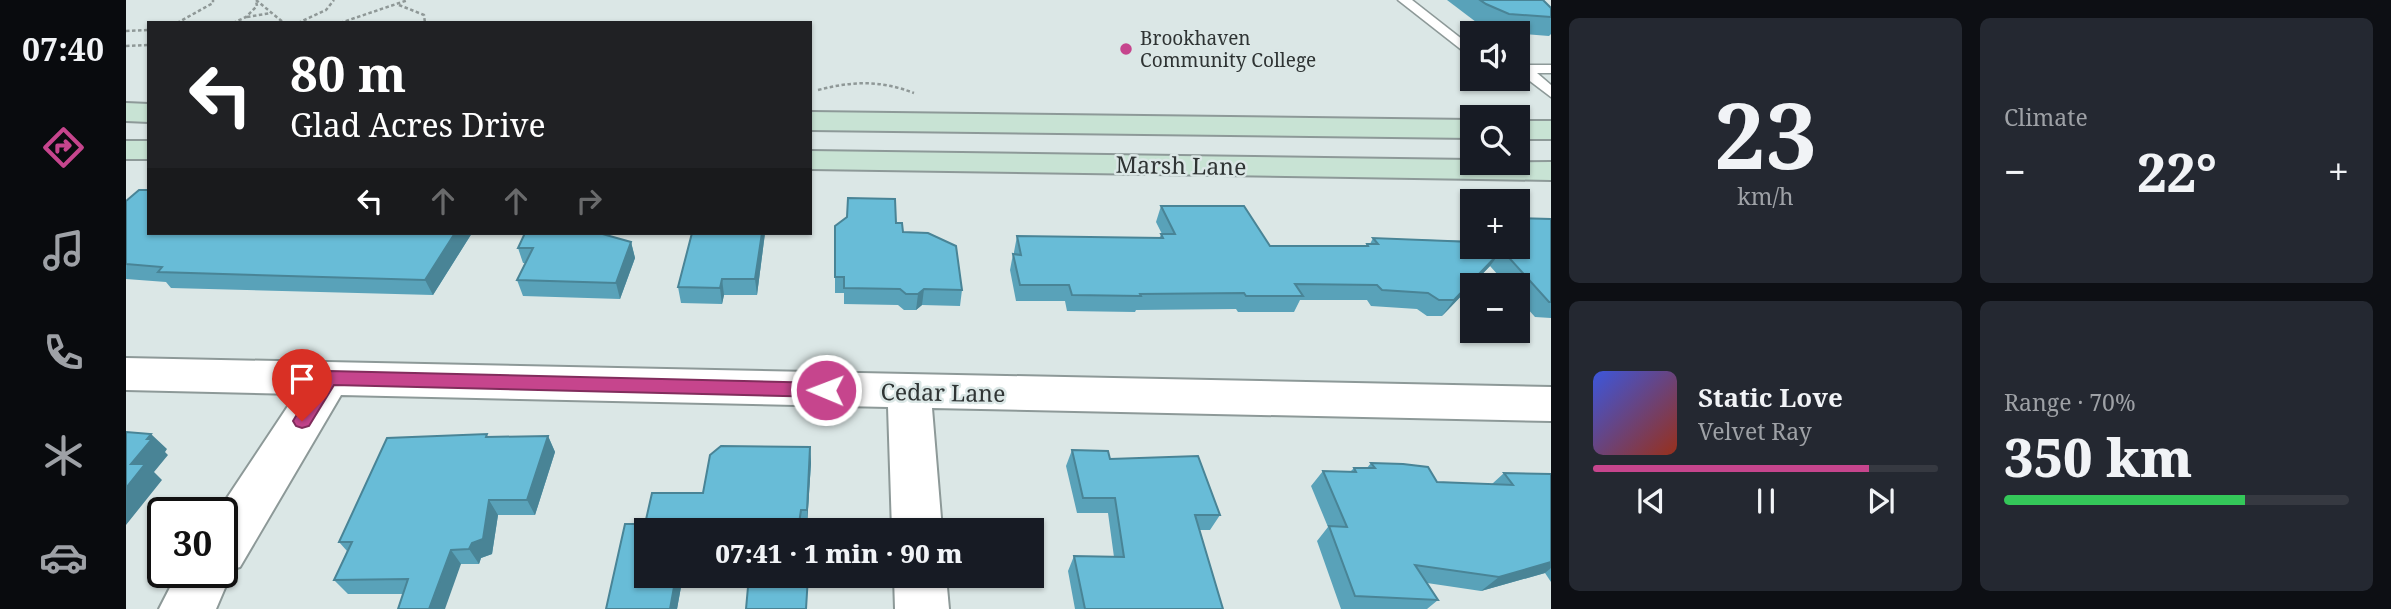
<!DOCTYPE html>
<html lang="en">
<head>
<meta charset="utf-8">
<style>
	body { margin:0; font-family:"Noto Serif",serif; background:#242831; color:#f1f3f6; height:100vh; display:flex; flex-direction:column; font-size:26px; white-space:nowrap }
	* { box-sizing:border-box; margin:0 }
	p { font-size:23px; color:#9ea1a6 }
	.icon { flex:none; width:38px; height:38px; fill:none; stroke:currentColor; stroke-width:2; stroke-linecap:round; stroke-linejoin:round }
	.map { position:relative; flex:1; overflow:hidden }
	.side { display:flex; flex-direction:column; gap:18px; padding:18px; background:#0d0f14; width:840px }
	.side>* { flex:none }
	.hud { position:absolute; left:21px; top:21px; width:665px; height:214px; border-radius:0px; box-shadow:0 2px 5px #0004; background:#202124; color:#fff; overflow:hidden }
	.fabs { position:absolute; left:1334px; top:21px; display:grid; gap:14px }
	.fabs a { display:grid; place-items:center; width:70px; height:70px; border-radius:0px; background:#171b24; box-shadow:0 2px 5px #0004; font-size:35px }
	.speed { position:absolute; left:21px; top:497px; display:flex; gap:14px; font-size:35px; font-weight:700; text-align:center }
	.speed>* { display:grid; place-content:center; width:91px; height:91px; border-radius:50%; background:#171b24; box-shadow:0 2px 5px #0004; line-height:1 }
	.speed .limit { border:4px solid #111; border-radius:10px; background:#fff; color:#111 }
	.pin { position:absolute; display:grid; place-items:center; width:60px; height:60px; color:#fff; margin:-72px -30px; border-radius:50% 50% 50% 0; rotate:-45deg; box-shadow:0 0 7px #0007 }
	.pin .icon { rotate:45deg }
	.me { position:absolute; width:77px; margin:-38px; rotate:271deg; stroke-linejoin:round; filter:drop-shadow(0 0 5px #0008) }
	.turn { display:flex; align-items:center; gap:24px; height:147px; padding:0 28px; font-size:32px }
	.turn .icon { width:91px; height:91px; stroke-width:2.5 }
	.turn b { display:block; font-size:49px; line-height:60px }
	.lanes { display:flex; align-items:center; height:66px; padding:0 28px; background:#0003; justify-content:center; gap:35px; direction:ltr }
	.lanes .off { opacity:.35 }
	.big { font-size:52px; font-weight:800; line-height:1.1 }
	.side .card { flex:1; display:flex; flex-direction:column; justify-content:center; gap:10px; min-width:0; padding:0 24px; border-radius:10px; background:#242831 }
	.side .dial { align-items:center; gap:0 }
	.dial b { font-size:91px; line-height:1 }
	.song { display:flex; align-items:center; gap:21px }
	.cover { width:84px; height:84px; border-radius:10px; background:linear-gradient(135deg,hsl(230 70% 55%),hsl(10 70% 35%)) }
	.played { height:7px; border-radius:4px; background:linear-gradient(90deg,#c6458d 80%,#363941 80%) }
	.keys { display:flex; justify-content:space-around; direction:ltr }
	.heat { display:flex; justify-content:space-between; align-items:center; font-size:38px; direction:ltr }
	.charge { height:10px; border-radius:5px; background:linear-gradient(90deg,#34c759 70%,#363941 0) }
	.side .tiles { flex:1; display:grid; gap:18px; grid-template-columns:repeat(2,1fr) }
	.trip { position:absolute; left:508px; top:518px; width:410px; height:70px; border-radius:0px; background:#171b24; box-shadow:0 2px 5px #0004; font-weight:800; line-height:70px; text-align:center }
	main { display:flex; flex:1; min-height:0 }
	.menu { display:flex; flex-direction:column; width:126px; justify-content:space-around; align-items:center; background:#090b0e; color:#9ea1a6 }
	.menu .icon { width:49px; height:49px }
	.menu .on { color:#c6458d }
	.menu b { font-size:32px; color:#f1f3f6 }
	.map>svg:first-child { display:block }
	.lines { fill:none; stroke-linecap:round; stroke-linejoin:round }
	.lane-casing { stroke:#8d9998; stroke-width:3 }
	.street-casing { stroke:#8d9998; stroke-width:4 }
	.secondary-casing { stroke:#8d9998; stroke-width:4 }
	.path-far1 { stroke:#8f9897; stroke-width:2.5; stroke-dasharray:3.5 2.5; stroke-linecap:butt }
	.path { stroke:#8f9897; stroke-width:3.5; stroke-dasharray:4.5 2.5; stroke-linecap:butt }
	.lane { fill:#fff; fill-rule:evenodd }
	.street { fill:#fff; fill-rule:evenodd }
	.secondary { fill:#c8e3d4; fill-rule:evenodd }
	.wall { fill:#59a2b9 }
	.shaded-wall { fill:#498496 }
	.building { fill:#68bcd7; stroke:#498496; stroke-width:2 }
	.route { fill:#c6458d; stroke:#812d5c; stroke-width:2 }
	.poi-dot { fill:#c6458d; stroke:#dbe7e6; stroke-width:2.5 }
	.labels { text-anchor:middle; stroke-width:5; stroke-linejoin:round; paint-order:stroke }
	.far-poi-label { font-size:19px; fill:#2f3434; stroke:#dbe7e6; text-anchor:start }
	.street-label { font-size:23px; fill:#2f3434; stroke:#dbe7e6 }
</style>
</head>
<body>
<main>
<nav class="menu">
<b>07:40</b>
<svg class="icon on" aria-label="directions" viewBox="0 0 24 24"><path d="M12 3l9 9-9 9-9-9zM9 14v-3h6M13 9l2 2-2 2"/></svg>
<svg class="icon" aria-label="music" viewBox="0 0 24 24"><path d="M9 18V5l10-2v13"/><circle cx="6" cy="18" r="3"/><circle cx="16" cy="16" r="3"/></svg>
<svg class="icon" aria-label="phone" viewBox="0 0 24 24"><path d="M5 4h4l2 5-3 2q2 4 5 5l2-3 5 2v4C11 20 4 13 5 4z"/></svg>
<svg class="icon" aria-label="climate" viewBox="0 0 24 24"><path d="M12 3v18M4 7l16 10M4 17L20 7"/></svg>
<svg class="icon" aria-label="car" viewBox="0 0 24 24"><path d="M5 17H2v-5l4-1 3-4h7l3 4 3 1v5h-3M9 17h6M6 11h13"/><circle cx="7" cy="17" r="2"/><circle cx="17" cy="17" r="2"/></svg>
</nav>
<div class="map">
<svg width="1425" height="609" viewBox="0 0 1425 609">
	<rect width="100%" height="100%" fill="#dbe7e6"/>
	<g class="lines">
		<defs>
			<g id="lane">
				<polygon points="1272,0 1286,0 1346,47 1346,58"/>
				<polygon points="1397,65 1425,65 1425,73 1411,73 1425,85 1425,97 1392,72 1391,67"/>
			</g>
			<g id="street">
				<polygon points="0,358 1425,387 1425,421 806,408 816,530 766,530 762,407 215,395 114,567 107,569 90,609 33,609 52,572 96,572 96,513 91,513 170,394 0,390"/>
				<polygon points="768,576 820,576 823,609 769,609"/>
			</g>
			<g id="secondary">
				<polygon points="0,103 23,104 23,122 0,121"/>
				<polygon points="684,112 1346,120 1346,138 684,130"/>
				<rect x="1391" y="121" width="34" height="18"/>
				<rect x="0" y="141" width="23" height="18"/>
				<polygon points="684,151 1346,160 1346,163 1425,162 1425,180 684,169"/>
			</g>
		</defs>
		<use href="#lane" class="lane-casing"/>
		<use href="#street" class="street-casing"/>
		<use href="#secondary" class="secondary-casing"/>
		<g class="path-far1">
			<polyline points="130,0 158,23"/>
			<polyline points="273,5 298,15 299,23"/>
			<polyline points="121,17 145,13"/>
			<polyline points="51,23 87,3 87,0"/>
			<polyline points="107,23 120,17 131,6 130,1"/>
			<polyline points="172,23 200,10 208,0"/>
			<polyline points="214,23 282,0"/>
			<polyline points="0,31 23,30"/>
			<polyline points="0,46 23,45"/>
			<path d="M692,90c35,-9 62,-10 96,3"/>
		</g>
		<polyline class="path" points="1359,108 1378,108"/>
		<use href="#lane" class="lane"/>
		<use href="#street" class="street"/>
		<use href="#secondary" class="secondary"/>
	</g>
	<g class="wall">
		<polygon points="1321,0 1417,0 1425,8 1425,34 1423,36 1372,32 1350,22"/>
		<polygon points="0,201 23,233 346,233 307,295 45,288 40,282 0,279"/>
		<polygon points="1035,206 1144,246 1239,246 1241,244 1244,244 1247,238 1343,241 1334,232 1346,216 1346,247 1391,247 1425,219 1425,318 1409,317 1391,297 1391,285 1381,285 1364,266 1316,316 1301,316 1291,309 1245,306 1241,300 1174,300 1168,312 1112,312 1110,309 1010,310 1009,312 941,311 939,301 890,301 884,270 887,254 888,254 888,252 891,236 1033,238 1036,234 1030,222"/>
		<polygon points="770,223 777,232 836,290 834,306 796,305 790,310 778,310 772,305 718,304 718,293 709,293 709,226"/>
		<polygon points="639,233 631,295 598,295 596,304 555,303 552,287"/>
		<polygon points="505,242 509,258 494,299 397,296 391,280 399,263 397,263 392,248"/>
		<polygon points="422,436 429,452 409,515 372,515 366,554 355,558 353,564 335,564 277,594 222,594 208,580 221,551 213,542 362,437"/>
		<polygon points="684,447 685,463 681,525 676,525 675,530 520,530 520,576 557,576 551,609 480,609 519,524 577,493"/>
		<polygon points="946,450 984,459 1094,515 1084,530 1073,530 1097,609 949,609 942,571 948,556 988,557 982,513 951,513 940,466"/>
		<polygon points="1245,463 1311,482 1366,484 1378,473 1425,474 1425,582 1419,573 1355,591 1301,583 1312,600 1301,609 1215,609 1191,541 1202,527 1185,486 1197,471 1224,472 1228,468 1241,468"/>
	</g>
	<g class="shaded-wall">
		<polygon points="329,233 346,233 307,295 299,280"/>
		<polygon points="636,233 639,233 631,295 629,279"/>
		<polygon points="505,242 509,258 494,299 490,283"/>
		<polygon points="1376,250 1364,266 1316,316 1328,300"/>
		<polygon points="596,279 598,295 596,304 594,288"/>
		<polygon points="798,289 796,305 790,310 792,294"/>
		<polygon points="25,434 41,449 39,452 42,455 28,472 36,480 0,525 0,488 5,464"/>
		<polygon points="422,436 429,452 409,515 401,500"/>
		<polygon points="684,447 685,463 681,525 681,510"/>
		<polygon points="363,500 372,515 366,554 355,558 353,564 343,549"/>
		<polygon points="675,510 675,530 672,530"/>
		<polygon points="325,550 335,564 319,609 303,609"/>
		<polygon points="1425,562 1425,568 1419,573 1355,591 1373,577"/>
		<polygon points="550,576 557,576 551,609 544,609"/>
	</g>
	<g class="building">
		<polygon points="1354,0 1417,0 1425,8 1425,17 1383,14 1360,4"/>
		<polygon points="13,190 23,190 23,233 329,233 299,280 32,272 36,267 0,264 0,201"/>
		<polygon points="722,198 769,199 770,223 776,223 777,232 802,233 830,246 836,290 798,289 792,294 780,294 774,289 718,288 718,277 709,277 709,226 721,217"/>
		<polygon points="1035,206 1118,206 1144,246 1242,246 1241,244 1252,244 1247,238 1346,242 1346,247 1391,247 1391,218 1425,219 1425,302 1423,302 1376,250 1328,300 1313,300 1302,293 1256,290 1251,285 1169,284 1177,296 1120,296 1118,293 1014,294 1015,296 946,295 943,285 894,285 887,254 895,255 891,236 1037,238 1035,234 1049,234"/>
		<polygon points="399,233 473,233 505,242 490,283 391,280 407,248 392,248"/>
		<polygon points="566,233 636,233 629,279 596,279 594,288 552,287"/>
		<polygon points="0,432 25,434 21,439 26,439 5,464 19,464 0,488"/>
		<polygon points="361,434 360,437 422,436 401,500 363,500 357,539 346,543 343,549 325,550 303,609 272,609 282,579 208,580 226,542 213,542 261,438"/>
		<polygon points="595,446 684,447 681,510 675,510 672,530 520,530 520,576 550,576 544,609 480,609 499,524 519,524 526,493 577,493 584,455"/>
		<polygon points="946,450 982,451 984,459 1072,456 1094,515 1069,515 1097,609 959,609 948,556 998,557 989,498 957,498"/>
		<polygon points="1245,463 1277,464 1302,467 1311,482 1387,485 1378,473 1425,474 1425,562 1373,577 1289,565 1312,600 1229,596 1203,526 1221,527 1197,471 1230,472 1228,468 1249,468"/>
		<polygon points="623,576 682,576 680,609 620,609"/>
	</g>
	<polygon class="route" points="203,371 700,383 706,385 709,390 706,395 700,397 208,385 183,426 176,428 170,426 167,421 170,416 196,373"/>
	<circle class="poi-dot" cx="1000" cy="49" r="7"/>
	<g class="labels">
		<g class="far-poi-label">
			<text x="1014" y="45">Brookhaven<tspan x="1014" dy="22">Community College</tspan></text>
		</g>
		<g class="street-label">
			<text transform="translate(1055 166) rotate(1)" y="8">Marsh Lane</text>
			<text transform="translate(817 393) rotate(1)" y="8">Cedar Lane</text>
		</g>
	</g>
</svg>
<div class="fabs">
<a><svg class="icon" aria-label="sound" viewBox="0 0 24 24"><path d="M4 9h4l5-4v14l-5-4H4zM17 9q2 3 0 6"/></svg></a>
<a><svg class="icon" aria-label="search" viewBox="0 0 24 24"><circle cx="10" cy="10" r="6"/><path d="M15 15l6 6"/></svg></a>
<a>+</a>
<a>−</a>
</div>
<div class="speed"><div class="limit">30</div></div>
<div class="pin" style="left:176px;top:421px;background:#d93025"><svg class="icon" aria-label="arrive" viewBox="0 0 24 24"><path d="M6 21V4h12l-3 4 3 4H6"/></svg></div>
<svg class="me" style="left:700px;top:390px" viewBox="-20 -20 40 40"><circle r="17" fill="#c6458d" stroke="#fff" stroke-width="3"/><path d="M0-11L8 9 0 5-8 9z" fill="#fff"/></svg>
<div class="trip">07:41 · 1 min · 90 m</div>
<div class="hud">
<div class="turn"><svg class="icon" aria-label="left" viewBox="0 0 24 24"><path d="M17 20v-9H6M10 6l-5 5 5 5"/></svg><div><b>80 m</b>Glad Acres Drive</div></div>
<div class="lanes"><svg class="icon" aria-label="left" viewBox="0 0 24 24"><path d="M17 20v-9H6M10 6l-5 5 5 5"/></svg><svg class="icon off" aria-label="ahead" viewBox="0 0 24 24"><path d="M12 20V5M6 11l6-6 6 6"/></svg><svg class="icon off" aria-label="ahead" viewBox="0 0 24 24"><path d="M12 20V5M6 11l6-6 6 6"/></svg><svg class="icon off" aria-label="right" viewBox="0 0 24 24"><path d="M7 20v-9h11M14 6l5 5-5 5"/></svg></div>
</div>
</div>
<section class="side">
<div class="tiles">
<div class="card dial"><b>23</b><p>km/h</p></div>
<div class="card"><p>Climate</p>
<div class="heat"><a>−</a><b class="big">22°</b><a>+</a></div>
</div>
<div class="card">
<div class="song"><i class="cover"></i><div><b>Static Love</b><p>Velvet Ray</p></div></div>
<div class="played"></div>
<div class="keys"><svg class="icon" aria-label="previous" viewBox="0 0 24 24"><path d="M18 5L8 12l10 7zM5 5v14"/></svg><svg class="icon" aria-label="pause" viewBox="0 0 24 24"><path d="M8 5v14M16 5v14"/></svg><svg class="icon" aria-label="next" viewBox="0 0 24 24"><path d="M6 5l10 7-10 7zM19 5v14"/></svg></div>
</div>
<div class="card"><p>Range · 70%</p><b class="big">350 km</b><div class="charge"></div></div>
</div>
</section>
</main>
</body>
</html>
